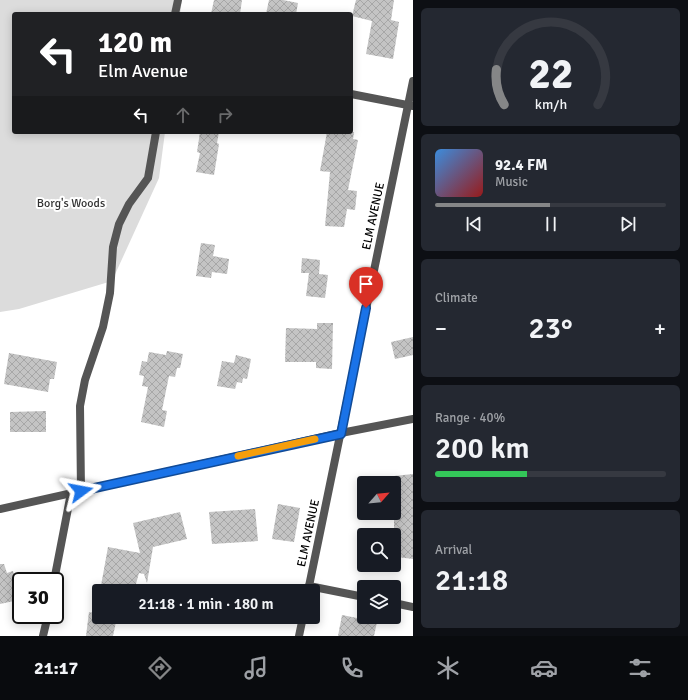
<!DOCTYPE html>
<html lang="en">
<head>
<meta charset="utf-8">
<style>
	body { margin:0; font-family:Signika,sans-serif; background:#242831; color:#f1f3f6; height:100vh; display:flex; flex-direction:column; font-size:15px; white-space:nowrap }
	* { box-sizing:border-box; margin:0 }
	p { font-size:13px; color:#9ea1a6 }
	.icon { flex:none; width:22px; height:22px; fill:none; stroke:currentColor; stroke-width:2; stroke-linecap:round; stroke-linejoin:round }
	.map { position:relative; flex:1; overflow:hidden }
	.drawer { display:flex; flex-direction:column; gap:8px; padding:8px; background:#0d0f14; width:275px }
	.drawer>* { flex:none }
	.banner { position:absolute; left:12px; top:12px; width:341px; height:122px; border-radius:4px; box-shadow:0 2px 10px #0003; background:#202124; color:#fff; overflow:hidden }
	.needle { width:26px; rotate:63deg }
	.buttons { position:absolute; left:357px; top:476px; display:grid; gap:8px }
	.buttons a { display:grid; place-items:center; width:44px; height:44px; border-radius:4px; background:#171b24; box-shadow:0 2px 10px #0003; font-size:20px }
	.speed { position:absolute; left:12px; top:572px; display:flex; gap:8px; font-size:20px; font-weight:700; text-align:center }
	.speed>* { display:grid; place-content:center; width:52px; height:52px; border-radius:50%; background:#171b24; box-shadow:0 2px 10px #0003; line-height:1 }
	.speed .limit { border:2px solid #111; border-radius:6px; background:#fff; color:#111 }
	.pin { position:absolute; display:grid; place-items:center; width:34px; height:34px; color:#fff; margin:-41px -17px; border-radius:50% 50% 50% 0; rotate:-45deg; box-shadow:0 0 4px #0007 }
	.pin .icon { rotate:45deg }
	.me { position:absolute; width:44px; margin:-22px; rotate:77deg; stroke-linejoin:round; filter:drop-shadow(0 0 3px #0008) }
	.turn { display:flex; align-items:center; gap:14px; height:84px; padding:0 20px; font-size:18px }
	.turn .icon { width:52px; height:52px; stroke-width:2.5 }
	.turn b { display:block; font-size:28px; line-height:34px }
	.lanes { display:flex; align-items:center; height:38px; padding:0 20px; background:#0003; justify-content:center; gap:20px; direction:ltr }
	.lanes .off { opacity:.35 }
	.big { font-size:30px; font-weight:600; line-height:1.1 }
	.drawer .tile { flex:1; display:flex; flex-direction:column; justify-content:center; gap:6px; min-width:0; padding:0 14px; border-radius:6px; background:#242831 }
	.drawer .dial { align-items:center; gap:0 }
	.dial svg { height:104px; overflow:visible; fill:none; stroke:#363941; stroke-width:7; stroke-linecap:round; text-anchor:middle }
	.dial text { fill:#f1f3f6; stroke:none }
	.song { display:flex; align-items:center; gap:12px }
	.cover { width:48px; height:48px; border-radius:6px; background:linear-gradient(135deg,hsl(210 70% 55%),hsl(0 70% 35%)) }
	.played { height:4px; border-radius:2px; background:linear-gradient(90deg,#858687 50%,#363941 50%) }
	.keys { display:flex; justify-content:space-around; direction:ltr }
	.heat { display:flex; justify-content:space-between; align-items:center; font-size:22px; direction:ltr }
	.charge { height:6px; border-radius:3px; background:linear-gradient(90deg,#34c759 40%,#363941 0) }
	.trip { position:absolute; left:92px; top:584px; width:228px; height:40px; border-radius:4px; background:#171b24; box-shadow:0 2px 10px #0003; font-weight:600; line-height:40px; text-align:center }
	.tab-bar { display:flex; height:64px; justify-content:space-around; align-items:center; background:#090b0e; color:#9ea1a6 }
	.tab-bar .icon { width:28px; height:28px }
	.tab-bar .on { color:#858687 }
	.tab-bar b { font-size:18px; color:#f1f3f6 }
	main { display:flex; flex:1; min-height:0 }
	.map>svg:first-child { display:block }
	.park { fill:#dcdcdc }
	.building { fill:url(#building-cross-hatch) }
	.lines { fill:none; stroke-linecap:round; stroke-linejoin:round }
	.street { stroke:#555; stroke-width:8 }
	.route-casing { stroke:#114b97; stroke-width:10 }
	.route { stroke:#1a73e8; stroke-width:7 }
	.slow { stroke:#f59e0b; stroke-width:7 }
	.labels { text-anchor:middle; stroke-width:4; stroke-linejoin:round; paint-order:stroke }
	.park-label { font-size:12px; fill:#333; stroke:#fff }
	.street-label { font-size:12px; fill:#000; stroke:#fff }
</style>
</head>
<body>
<main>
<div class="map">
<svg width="413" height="636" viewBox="0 0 413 636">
	<defs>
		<pattern id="building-cross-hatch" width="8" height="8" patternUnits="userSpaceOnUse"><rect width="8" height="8" fill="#c4c4c4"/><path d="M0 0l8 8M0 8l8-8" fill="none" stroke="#a7a7a7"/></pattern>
	</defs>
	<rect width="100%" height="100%" fill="#fff"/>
	<polygon class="park" points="0,0 182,0 180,14 14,14 14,132 165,132 159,178 112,281 19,309 0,312"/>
	<g class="building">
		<polygon points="214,0 242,0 240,14 211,14"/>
		<polygon points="269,0 283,0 298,3 296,14 266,14"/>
		<polygon points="356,0 394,0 391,20 399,22 393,59 366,54 372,21 352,16"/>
		<polygon points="200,132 219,132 217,143 219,144 214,175 196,172 200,153 197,152"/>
		<polygon points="327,132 354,132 353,139 358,140 348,190 357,191 355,210 347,209 344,227 325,226 330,172 320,171"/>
		<polygon points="201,243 215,245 213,256 229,259 227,274 212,272 211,278 196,276"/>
		<polygon points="302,258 320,260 319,274 328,275 325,298 306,296 309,273 301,273"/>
		<polygon points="317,323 333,323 332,369 316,368 316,362 285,362 286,328 317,329"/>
		<polygon points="413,337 413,355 395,359 391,342"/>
		<polygon points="167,351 183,354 180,368 177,368 175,377 169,376 162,410 167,411 164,427 141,422 148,387 142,386 144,376 139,375 142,361 147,362 149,352 166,355"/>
		<polygon points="9,353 57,362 54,379 50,379 48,392 4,384"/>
		<polygon points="236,355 251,359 247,379 243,378 242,383 237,382 235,389 217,386 222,361 234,363"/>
		<polygon points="46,411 46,432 10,432 10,412"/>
		<polygon points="413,474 413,559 397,557 398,553 394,553 394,476"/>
		<polygon points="278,504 300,508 294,542 272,539"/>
		<polygon points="255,509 258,541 212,544 209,512"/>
		<polygon points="180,512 187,539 153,547 147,583 144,574 139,573 134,591 100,591 108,547 140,553 133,523"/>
		<polygon points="0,564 4,564 7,573 13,571 18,591 12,593 14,601 0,604"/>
		<polygon points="89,612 99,614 99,617 117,617 113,636 86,636"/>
		<polygon points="342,615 377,622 374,636 338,636"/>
	</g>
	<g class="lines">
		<g class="street">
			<polyline points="175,14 178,0"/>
			<polyline points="351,94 413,106"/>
			<polyline points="81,491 80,406 85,380 103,327 110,293 113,247 119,224 129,204 148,178 156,132"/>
			<polyline points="0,509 341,433 413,419"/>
			<polyline points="54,581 71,493"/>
			<polyline points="309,586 364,597"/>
			<polyline points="308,591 413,81"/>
			<polyline points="394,603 413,607"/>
			<polyline points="43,636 48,615"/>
			<polyline points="299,636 303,617"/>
		</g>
	</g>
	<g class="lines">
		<defs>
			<polyline id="route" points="81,491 341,434 366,308"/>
		</defs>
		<use href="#route" class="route-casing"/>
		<use href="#route" class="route"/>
		<polyline class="slow" points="238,456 315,439"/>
	</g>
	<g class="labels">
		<g class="park-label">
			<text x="71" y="207">Borg's Woods</text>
		</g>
		<g class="street-label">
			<text transform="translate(373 216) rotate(-78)" y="4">ELM AVENUE</text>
			<text transform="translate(308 533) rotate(-78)" y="4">ELM AVENUE</text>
		</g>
	</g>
</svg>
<div class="buttons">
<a><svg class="needle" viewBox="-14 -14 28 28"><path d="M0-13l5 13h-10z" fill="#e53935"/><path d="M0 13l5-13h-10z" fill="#9ea1a6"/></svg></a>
<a><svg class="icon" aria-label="search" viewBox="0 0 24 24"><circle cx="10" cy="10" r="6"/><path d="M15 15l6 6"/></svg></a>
<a><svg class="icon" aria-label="layers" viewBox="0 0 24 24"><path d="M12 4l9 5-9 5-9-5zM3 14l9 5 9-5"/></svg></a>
</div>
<div class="speed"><div class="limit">30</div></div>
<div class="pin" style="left:366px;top:308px;background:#d93025"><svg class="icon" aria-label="arrive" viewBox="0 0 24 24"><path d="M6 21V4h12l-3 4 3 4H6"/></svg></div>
<svg class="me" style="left:81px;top:491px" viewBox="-20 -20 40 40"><path d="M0-17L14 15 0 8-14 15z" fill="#1a73e8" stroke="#fff" stroke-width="4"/></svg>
<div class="trip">21:18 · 1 min · 180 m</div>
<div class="banner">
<div class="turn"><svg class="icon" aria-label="left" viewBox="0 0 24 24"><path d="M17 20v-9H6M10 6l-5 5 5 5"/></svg><div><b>120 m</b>Elm Avenue</div></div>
<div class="lanes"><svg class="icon" aria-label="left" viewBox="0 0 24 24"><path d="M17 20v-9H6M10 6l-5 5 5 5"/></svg><svg class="icon off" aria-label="ahead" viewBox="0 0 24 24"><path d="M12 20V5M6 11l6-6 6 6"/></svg><svg class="icon off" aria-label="right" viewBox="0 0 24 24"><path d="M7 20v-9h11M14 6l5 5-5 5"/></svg></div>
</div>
</div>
<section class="drawer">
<div class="tile dial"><svg viewBox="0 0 100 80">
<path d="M14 69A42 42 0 1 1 86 69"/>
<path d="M14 69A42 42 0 0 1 8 42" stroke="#858687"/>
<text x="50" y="56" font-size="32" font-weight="700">22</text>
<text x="50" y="72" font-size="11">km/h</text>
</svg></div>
<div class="tile">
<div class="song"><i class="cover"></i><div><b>92.4 FM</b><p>Music</p></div></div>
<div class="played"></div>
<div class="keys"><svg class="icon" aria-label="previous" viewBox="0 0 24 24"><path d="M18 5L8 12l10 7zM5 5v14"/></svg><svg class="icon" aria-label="pause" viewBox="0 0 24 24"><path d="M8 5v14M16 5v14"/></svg><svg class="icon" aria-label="next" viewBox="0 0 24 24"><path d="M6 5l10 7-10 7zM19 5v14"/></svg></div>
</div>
<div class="tile"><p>Climate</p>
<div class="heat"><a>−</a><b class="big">23°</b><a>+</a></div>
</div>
<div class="tile"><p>Range · 40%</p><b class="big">200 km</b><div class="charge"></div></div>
<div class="tile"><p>Arrival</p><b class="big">21:18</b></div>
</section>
</main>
<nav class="tab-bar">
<b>21:17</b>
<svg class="icon on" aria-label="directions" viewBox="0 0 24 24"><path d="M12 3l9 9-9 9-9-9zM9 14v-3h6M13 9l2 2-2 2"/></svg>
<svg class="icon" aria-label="music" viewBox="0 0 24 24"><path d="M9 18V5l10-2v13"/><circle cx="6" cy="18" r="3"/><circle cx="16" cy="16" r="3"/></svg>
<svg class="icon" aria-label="phone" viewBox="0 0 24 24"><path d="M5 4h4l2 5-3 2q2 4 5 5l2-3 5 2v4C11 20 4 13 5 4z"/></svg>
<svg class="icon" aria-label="climate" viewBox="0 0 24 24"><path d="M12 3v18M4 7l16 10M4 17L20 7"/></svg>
<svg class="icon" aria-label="car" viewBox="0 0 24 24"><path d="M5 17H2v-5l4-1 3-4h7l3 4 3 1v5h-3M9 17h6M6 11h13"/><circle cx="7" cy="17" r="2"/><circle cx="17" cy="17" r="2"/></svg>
<svg class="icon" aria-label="filters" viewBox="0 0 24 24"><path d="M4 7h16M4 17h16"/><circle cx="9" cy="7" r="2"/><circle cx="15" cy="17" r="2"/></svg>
</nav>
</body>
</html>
